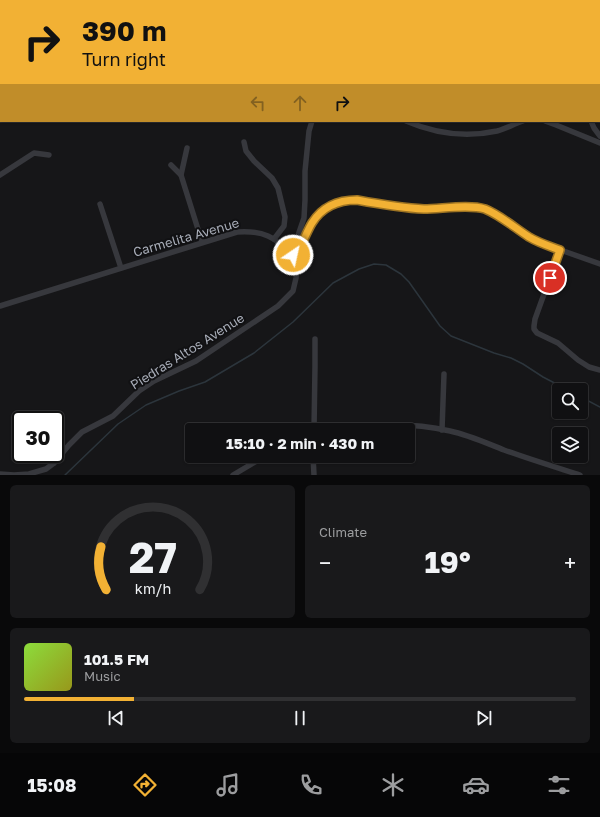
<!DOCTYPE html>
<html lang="en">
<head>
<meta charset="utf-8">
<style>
	body { margin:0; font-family:"Golos Text",sans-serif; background:#19191b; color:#f1f3f6; height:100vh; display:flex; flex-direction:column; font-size:15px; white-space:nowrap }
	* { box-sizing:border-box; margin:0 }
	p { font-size:13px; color:#9c9d9f }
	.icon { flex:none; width:22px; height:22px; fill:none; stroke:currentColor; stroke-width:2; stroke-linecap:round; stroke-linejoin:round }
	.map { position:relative; height:475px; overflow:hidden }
	.side { display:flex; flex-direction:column; gap:10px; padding:10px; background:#09090a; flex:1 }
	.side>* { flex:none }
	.top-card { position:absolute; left:0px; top:0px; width:600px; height:122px; box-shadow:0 1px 3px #0004,0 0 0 1px #303032; background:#f2b134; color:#111; overflow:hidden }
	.tools { position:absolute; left:552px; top:383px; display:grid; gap:8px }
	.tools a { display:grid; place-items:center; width:36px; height:36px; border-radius:4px; background:#101012; box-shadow:0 1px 3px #0004,0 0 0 1px #303032; font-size:20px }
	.speed { position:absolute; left:12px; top:411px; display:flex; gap:8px; font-size:20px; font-weight:700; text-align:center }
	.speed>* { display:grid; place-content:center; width:52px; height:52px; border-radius:50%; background:#101012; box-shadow:0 1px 3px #0004,0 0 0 1px #303032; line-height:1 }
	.speed .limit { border:2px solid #111; border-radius:6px; background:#fff; color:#111 }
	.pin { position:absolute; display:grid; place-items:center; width:34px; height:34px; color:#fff; margin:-17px; border:2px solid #fff; border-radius:50%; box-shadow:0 1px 4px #0007 }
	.me { position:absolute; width:44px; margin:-22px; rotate:34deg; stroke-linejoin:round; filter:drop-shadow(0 0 3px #0008) }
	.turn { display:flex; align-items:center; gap:14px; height:84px; padding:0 16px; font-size:18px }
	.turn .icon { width:52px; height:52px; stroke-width:2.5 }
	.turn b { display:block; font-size:28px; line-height:34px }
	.lanes { display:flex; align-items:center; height:38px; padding:0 16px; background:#0003; justify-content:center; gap:20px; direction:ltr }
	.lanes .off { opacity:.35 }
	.big { font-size:30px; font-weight:700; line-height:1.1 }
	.side .tile { flex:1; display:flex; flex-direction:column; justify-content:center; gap:6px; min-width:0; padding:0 14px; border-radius:6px; background:#19191b }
	.side .dial { align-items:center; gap:0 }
	.dial svg { height:104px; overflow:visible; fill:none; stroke:#303032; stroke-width:7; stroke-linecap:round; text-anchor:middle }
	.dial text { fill:#f1f3f6; stroke:none }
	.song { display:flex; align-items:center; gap:12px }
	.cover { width:48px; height:48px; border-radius:6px; background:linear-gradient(135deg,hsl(90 70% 55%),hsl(60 70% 35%)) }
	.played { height:4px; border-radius:2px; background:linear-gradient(90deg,#f2b134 20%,#303032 20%) }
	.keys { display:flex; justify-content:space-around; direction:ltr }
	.heat { display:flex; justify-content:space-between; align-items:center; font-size:22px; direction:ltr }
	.side .tiles { flex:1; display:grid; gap:10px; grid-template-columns:1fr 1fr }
	.tile:last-child { grid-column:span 2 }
	.trip { position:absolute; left:185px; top:423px; width:230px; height:40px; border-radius:4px; background:#101012; box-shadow:0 1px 3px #0004,0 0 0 1px #303032; font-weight:700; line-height:40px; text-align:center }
	.tab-bar { display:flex; height:64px; justify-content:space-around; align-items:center; background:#060607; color:#9c9d9f }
	.tab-bar .icon { width:28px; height:28px }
	.tab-bar .active { color:#f2b134 }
	.tab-bar b { font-size:18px; color:#f1f3f6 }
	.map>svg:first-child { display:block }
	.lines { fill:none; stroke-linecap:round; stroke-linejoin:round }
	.stream { stroke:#2c353c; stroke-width:1.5 }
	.minor { stroke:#37383d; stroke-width:5.5 }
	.route-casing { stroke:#9d7322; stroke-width:10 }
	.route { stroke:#f2b134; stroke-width:7 }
	.labels { text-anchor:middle; stroke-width:4; stroke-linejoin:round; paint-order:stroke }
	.street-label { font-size:13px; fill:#a8adb8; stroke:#111113 }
</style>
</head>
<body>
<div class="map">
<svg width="600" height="475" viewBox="0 0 600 475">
	<rect width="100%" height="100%" fill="#161618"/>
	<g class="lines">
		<g class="stream">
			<polyline points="581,397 600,407"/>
			<polyline points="65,475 118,424 146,405 179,391 205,382 254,353 293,322 333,283 359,269 374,264 386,265 401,274 409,282 440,326 451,336 494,353 511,358 523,364 543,377 568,390"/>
		</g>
		<g class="minor">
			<polyline points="246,0 247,1"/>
			<polyline points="335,0 335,1"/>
			<polyline points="502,0 502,1"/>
			<polyline points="99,1 100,0"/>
			<polyline points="219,1 220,0"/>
			<polyline points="0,114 1,112"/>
			<path d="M406,121c30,13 59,17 91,10 8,-2 17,-7 26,-10"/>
			<polyline points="545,121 556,125 600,143"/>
			<polyline points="591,121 594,128 600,136"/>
			<polyline points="244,142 246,151 254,161 272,178 278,188 285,217 284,226 274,239"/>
			<polyline points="187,148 181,175 202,242"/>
			<polyline points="171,165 181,175"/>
			<polyline points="0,175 34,153 49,155"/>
			<polyline points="100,204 121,268"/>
			<polyline points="560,250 535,319 534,326 534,329 537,333 558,343 578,360 589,367 600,370"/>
			<path d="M0,306l237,-74c26,-2 38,5 56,23 2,-2 4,-4 6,-7 5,-7 8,-17 13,-25 10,-16 26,-23 45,-23l55,8 26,1 29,-2 17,2 8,3 38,25 11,6 59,21"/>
			<polyline points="314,430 315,366 315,339"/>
			<path d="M340,430c36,-7 74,-7 110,1 19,4 36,12 54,19 25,9 51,17 76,25"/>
			<polyline points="442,430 444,374"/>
			<polyline points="47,454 54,463"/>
			<polyline points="313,456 314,475"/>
			<polyline points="0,474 14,475 29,474 46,469 54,463 69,445 82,432 113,416 139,391 154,381 196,361 278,306 293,291 296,278 297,264 293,255 293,250 304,218 305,200 305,171 309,131 312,121"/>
			<polyline points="233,475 265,456"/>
		</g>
	</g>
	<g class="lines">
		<defs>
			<path id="route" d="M293,255c2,-2 4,-4 6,-7 5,-7 8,-17 13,-25 10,-16 26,-23 45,-23 22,4 44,8 67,9 17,0 45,-5 61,0 15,6 30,19 44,28 10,6 20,9 31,13l-10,28"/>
		</defs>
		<use href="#route" class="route-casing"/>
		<use href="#route" class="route"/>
	</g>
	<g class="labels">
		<g class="street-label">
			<text transform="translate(186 237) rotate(-16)" y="5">Carmelita Avenue</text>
			<text transform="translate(187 351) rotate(-32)" y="5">Piedras Altos Avenue</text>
		</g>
	</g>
</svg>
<div class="tools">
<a><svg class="icon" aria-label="search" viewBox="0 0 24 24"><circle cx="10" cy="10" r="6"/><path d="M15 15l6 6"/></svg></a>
<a><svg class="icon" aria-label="layers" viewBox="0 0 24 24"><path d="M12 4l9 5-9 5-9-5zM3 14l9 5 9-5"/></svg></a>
</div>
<div class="speed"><div class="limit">30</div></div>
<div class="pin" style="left:550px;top:278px;background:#d93025"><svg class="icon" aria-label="arrive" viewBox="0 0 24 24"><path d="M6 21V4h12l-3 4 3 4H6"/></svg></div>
<svg class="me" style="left:293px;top:255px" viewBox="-20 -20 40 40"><circle r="17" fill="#f2b134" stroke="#fff" stroke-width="3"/><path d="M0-11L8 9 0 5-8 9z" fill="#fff"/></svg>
<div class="trip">15:10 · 2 min · 430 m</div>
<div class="top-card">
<div class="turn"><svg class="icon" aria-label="right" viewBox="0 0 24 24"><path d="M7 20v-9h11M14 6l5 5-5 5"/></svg><div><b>390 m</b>Turn right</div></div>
<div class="lanes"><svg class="icon off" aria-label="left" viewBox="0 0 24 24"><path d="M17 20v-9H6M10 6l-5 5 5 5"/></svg><svg class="icon off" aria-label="ahead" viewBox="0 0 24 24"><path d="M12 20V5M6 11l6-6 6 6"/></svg><svg class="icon" aria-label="right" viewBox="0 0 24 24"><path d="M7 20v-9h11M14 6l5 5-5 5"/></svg></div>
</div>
</div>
<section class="side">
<div class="tiles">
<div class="tile dial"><svg viewBox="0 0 100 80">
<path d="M14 69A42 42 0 1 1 86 69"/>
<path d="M14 69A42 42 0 0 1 10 36" stroke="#f2b134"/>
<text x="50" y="56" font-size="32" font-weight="700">27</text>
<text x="50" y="72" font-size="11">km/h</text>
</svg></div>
<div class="tile"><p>Climate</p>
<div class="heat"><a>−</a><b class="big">19°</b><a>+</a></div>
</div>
<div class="tile">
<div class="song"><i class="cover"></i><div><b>101.5 FM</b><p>Music</p></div></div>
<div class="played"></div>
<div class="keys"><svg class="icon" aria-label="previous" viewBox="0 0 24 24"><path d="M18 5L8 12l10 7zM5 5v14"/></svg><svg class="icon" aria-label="pause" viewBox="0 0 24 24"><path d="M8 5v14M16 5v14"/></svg><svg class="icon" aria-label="next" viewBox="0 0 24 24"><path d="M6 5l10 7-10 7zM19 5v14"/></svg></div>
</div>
</div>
</section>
<nav class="tab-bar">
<b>15:08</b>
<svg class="icon active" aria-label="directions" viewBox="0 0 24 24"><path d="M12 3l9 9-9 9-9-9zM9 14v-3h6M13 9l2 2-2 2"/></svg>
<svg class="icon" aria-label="music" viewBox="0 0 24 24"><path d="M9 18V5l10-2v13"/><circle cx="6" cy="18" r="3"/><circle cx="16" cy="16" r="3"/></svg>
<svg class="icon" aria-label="phone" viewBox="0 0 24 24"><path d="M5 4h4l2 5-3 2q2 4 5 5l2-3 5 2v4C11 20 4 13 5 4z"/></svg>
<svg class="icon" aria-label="climate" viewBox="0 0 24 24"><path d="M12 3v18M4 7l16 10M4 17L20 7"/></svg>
<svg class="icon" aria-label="car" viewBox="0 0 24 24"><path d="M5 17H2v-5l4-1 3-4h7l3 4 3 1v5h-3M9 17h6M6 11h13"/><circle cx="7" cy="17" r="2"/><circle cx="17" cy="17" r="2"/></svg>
<svg class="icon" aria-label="filters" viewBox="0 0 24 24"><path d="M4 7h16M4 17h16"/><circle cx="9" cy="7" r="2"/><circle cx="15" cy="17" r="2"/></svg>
</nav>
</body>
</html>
